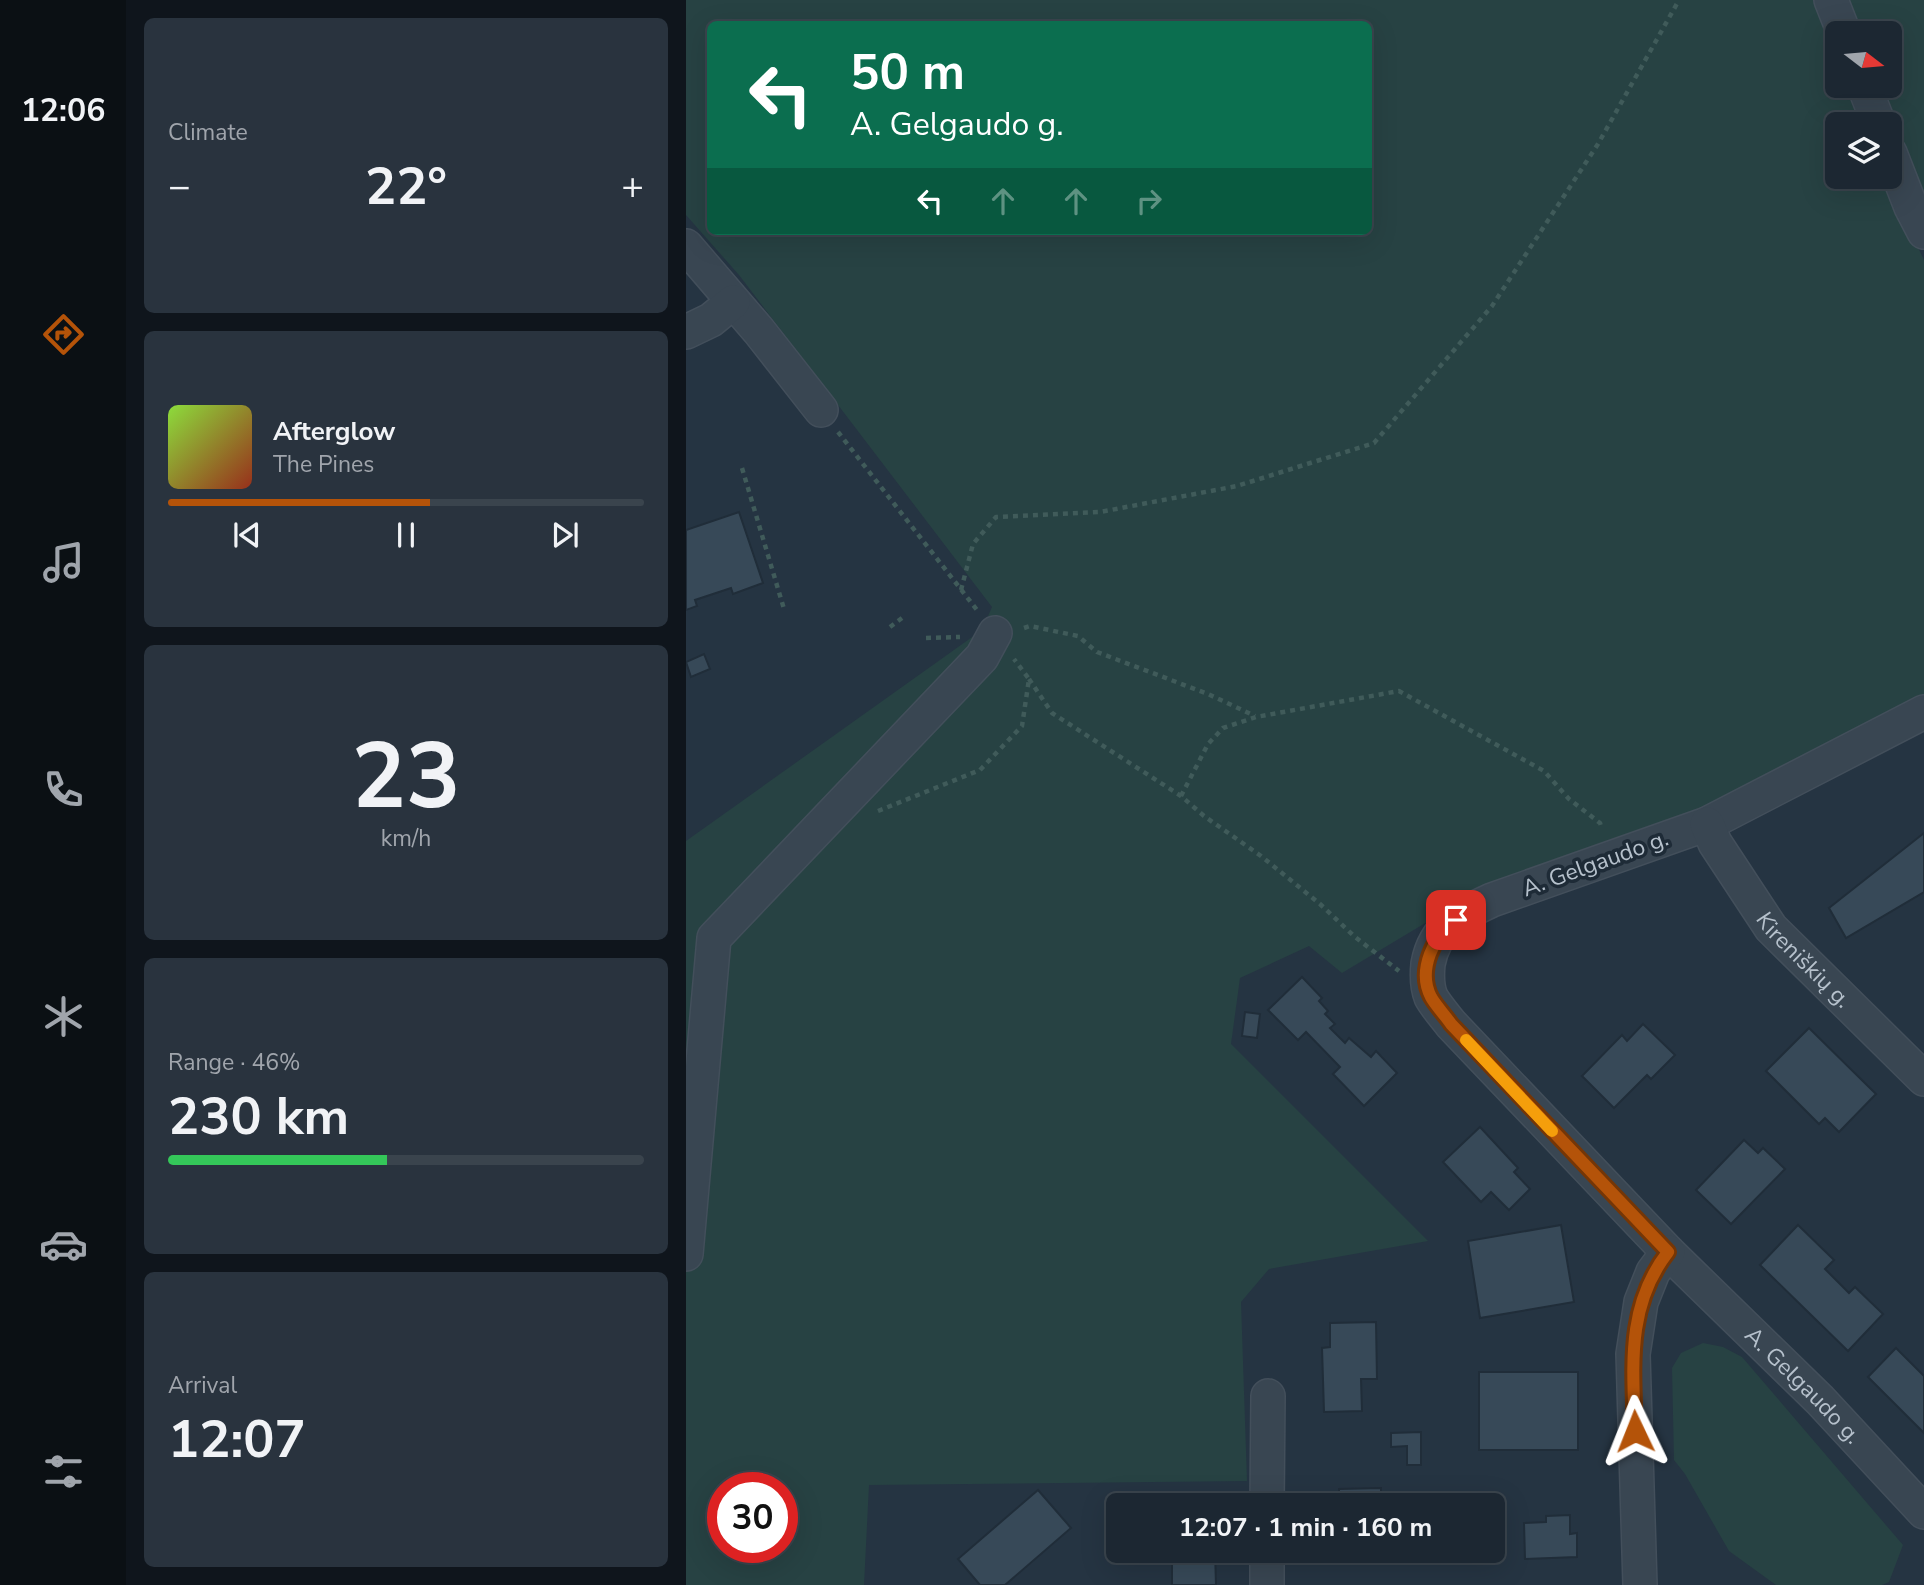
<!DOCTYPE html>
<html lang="en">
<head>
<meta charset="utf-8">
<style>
	body { margin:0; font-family:"Nunito Sans",sans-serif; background:#29333e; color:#f1f3f6; height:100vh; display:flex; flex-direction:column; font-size:26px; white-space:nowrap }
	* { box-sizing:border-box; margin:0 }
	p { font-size:23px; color:#a0a5ac }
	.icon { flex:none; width:38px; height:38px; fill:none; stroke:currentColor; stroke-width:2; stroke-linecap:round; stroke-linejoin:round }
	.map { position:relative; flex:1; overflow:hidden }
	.sheet { display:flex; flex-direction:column; gap:18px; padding:18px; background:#0f151c; width:560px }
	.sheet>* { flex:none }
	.banner { position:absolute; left:21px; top:21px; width:665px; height:214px; border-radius:10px; box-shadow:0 7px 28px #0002,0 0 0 2px #3a444d; background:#0b6e4f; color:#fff; overflow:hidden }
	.needle { width:46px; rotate:106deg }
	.fabs { position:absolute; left:1139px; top:21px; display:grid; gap:14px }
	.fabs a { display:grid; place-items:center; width:77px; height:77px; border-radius:10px; background:#1c2732; box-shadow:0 7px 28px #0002,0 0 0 2px #3a444d; font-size:35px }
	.speed { position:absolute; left:21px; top:1472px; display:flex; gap:14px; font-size:35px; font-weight:700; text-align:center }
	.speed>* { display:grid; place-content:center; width:91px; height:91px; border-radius:50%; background:#1c2732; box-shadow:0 7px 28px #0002,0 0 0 2px #3a444d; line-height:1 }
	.speed .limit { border:10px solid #d22; background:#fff; color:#111 }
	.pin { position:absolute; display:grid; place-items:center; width:60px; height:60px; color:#fff; margin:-30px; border-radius:14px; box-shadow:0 4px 10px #0006 }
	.me { position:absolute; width:77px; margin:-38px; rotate:358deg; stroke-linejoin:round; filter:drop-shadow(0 0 5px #0008) }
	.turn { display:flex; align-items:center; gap:24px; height:147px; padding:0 28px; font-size:32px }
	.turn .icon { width:91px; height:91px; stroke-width:2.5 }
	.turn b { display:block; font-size:49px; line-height:60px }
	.lanes { display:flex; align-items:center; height:66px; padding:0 28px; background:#0003; justify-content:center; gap:35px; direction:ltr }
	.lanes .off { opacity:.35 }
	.big { font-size:52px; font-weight:700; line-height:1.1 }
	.sheet .tile { flex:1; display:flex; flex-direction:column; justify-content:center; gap:10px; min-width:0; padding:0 24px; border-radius:10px; background:#29333e }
	.sheet .dial { align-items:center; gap:0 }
	.dial b { font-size:91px; line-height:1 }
	.song { display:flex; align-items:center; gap:21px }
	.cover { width:84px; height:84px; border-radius:10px; background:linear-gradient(135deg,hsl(90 70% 55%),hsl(10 70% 35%)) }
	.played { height:7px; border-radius:4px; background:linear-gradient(90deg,#b45309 55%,#3a444d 55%) }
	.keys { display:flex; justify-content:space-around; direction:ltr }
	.heat { display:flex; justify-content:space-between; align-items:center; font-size:38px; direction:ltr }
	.charge { height:10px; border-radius:5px; background:linear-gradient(90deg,#34c759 46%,#3a444d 0) }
	.trip { position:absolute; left:420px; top:1493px; width:399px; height:70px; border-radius:10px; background:#1c2732; box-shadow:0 7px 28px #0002,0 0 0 2px #3a444d; font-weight:700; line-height:70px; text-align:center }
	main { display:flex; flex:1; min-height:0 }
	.tab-bar { display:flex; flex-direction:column; width:126px; justify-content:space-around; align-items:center; background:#0b1014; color:#a0a5ac }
	.tab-bar .icon { width:49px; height:49px }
	.tab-bar .current { color:#b45309 }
	.tab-bar b { font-size:32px; color:#f1f3f6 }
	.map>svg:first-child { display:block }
	.green { fill:#274243; fill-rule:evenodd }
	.building { fill:#374958; stroke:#202d39; stroke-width:2 }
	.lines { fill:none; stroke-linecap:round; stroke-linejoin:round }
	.street-casing { stroke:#434f5b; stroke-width:36 }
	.path { stroke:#405b5a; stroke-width:4.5; stroke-dasharray:5 5; stroke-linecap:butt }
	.street { stroke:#394652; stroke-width:33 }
	.route-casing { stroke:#753606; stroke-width:18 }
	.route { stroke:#b45309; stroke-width:12 }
	.slow { stroke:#f59e0b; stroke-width:12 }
	.labels { text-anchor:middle; stroke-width:7; stroke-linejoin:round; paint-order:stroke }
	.street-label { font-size:23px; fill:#b6c1cc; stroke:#1e2b37 }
</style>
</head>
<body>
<main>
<nav class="tab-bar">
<b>12:06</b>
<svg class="icon current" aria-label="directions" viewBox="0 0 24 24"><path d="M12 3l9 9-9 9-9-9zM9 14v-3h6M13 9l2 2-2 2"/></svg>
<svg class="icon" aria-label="music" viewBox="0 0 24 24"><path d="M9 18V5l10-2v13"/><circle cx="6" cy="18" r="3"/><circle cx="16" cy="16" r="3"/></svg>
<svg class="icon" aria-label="phone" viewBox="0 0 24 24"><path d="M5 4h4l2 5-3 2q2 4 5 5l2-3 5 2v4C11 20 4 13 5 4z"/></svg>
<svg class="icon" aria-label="climate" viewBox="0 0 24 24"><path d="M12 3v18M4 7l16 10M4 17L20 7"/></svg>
<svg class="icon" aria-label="car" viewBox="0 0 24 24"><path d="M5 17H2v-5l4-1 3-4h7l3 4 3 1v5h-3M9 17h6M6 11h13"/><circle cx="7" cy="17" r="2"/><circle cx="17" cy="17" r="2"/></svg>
<svg class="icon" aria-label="filters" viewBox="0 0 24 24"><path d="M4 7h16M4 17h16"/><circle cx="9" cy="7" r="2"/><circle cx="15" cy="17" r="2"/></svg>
</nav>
<section class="sheet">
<div class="tile"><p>Climate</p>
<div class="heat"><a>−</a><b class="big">22°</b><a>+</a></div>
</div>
<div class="tile">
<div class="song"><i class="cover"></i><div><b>Afterglow</b><p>The Pines</p></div></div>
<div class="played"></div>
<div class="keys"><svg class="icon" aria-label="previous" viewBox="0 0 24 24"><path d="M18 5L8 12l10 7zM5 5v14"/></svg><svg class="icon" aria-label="pause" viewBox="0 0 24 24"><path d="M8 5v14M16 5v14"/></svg><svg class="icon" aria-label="next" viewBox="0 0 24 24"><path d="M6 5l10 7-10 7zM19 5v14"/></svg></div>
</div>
<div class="tile dial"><b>23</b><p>km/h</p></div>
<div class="tile"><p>Range · 46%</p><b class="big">230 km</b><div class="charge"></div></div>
<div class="tile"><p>Arrival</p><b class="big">12:07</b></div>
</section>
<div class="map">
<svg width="1238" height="1585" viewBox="0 0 1238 1585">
	<rect width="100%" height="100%" fill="#253442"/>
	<g class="green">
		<path d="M0,0h1127l24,66 1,20h7l15,38h-22v53h46l40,83v445l-214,105 -228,79 -140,84 -33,-27 -69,32 -9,66 197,197 -159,28 -28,33 6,179 -378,4 -5,100h-178v-744l296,-211 10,-23 -253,-332 -53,-60zM24,24h658v207h-658zM37,1488h59v59h-59z"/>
		<polygon points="1158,0 1238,0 1238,200 1189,86 1204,86 1204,33 1170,33"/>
		<polygon points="1017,1343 1037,1347 1056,1357 1217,1545 1203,1582 1196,1585 1090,1585 1043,1551 999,1474 988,1460 986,1368 995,1353"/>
	</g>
	<g class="building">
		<polygon points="53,512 77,583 47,594 45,588 9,600 11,606 0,610 0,530"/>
		<polygon points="18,654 24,669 5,677 0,662"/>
		<polygon points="1238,833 1238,892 1160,938 1143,908"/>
		<polygon points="616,977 636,998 633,1001 642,1011 639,1014 649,1024 644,1028 659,1043 663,1038 685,1057 690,1051 711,1073 678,1106 647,1074 654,1067 620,1032 612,1040 582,1010"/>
		<polygon points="559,1012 574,1014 571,1038 556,1036"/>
		<polygon points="957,1024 989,1055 965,1079 961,1075 928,1108 896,1076 936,1035 941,1041"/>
		<polygon points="1123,1028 1190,1094 1153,1132 1139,1118 1133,1124 1080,1071"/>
		<polygon points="794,1127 832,1168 828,1172 844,1189 823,1210 805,1192 795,1202 757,1162"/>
		<polygon points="1058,1140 1072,1153 1077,1148 1099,1169 1045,1224 1010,1190"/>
		<polygon points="875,1225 888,1302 794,1318 782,1241"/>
		<polygon points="1112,1225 1148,1260 1139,1269 1163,1293 1169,1287 1197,1314 1162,1351 1074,1265"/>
		<polygon points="690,1322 691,1379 675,1379 676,1411 638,1412 636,1348 644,1347 644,1323"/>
		<polygon points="1210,1348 1238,1376 1238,1433 1182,1377"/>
		<rect x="793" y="1372" width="99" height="78"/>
		<polygon points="735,1432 735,1465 721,1465 721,1446 705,1447 705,1433"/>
		<polygon points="695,1488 695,1505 653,1505 653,1489"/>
		<polygon points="352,1490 385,1528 319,1585 294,1585 272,1559"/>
		<polygon points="884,1515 884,1534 891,1533 891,1557 839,1559 838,1523 860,1522 860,1516"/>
		<polygon points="486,1550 529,1550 530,1585 486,1585"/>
		<polygon points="654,1550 723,1550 723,1559 672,1560 672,1552 654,1552"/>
	</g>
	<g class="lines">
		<defs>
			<g id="street">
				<polyline points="1145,0 1158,33"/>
				<polyline points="1178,86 1193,124"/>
				<polyline points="1204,153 1225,207 1238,232"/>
				<polyline points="0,246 73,331 135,410"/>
				<polyline points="0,332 25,320 47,302"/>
				<path id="s1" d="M1238,712l-217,112 -215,76c-32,15 -57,26 -64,64 -1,10 -1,23 3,33 5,9 13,18 20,27l217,228 152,148 104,112"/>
				<path id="s2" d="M1021,824l8,19 56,85 153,151"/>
				<polyline points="0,1254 28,938 296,657 309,633"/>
				<polyline points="581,1505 582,1396"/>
				<polyline points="581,1585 581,1550"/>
				<polyline points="954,1585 947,1354 955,1302 967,1272 982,1252"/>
			</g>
		</defs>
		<use href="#street" class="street-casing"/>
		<g class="path">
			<polyline points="152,432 291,610"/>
			<polyline points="56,468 98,609"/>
			<polyline points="275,590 287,544 310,517 414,512 551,486 688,443 806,306 912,144 993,0"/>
			<polyline points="204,627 220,615"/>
			<polyline points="338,628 344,626 392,636 411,652 522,694 569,716"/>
			<polyline points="240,638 274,637"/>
			<polyline points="343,679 366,713 495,796 518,816 575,856 634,904 669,937 713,971"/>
			<polyline points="495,796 522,744 537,728 570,717 713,691 858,771 883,799 914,823 916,829"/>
			<polyline points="192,811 294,770 336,726 343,679 328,659"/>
		</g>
		<use href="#street" class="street"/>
	</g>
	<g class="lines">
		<defs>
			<path id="route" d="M770,920c-22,15 -39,50 -25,77 5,9 14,18 20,27l217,228c-42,54 -35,114 -33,179"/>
		</defs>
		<use href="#route" class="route-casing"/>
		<use href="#route" class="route"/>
		<polyline class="slow" points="780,1040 866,1131"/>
	</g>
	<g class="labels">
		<g class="street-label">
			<text transform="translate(909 863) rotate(-20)" y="8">A. Gelgaudo g.</text>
			<text dy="8" stroke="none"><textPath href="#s2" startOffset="168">Kireniškių g.</textPath></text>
			<text dy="8" stroke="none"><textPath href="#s1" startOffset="1139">A. Gelgaudo g.</textPath></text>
		</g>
	</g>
</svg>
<div class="fabs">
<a><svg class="needle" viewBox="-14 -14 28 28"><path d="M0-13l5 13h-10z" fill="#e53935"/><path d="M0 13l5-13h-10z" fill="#a0a5ac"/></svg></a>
<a><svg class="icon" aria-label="layers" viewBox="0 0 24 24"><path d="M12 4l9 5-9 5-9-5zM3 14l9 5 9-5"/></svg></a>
</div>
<div class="speed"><div class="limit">30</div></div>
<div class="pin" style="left:770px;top:920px;background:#d93025"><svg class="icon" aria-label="arrive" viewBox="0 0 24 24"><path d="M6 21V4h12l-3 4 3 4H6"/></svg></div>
<svg class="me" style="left:949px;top:1431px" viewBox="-20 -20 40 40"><path d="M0-17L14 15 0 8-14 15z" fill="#b45309" stroke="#fff" stroke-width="4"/></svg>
<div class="trip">12:07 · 1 min · 160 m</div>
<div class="banner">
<div class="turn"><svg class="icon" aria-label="left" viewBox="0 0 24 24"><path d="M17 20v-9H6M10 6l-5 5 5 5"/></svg><div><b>50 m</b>A. Gelgaudo g.</div></div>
<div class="lanes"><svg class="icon" aria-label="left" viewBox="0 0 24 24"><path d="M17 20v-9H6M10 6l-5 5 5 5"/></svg><svg class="icon off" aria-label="ahead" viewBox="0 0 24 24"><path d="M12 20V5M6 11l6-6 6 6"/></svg><svg class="icon off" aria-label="ahead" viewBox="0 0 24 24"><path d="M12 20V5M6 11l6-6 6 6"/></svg><svg class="icon off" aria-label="right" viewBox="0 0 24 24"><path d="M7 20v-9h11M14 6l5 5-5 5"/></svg></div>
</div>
</div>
</main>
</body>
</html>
